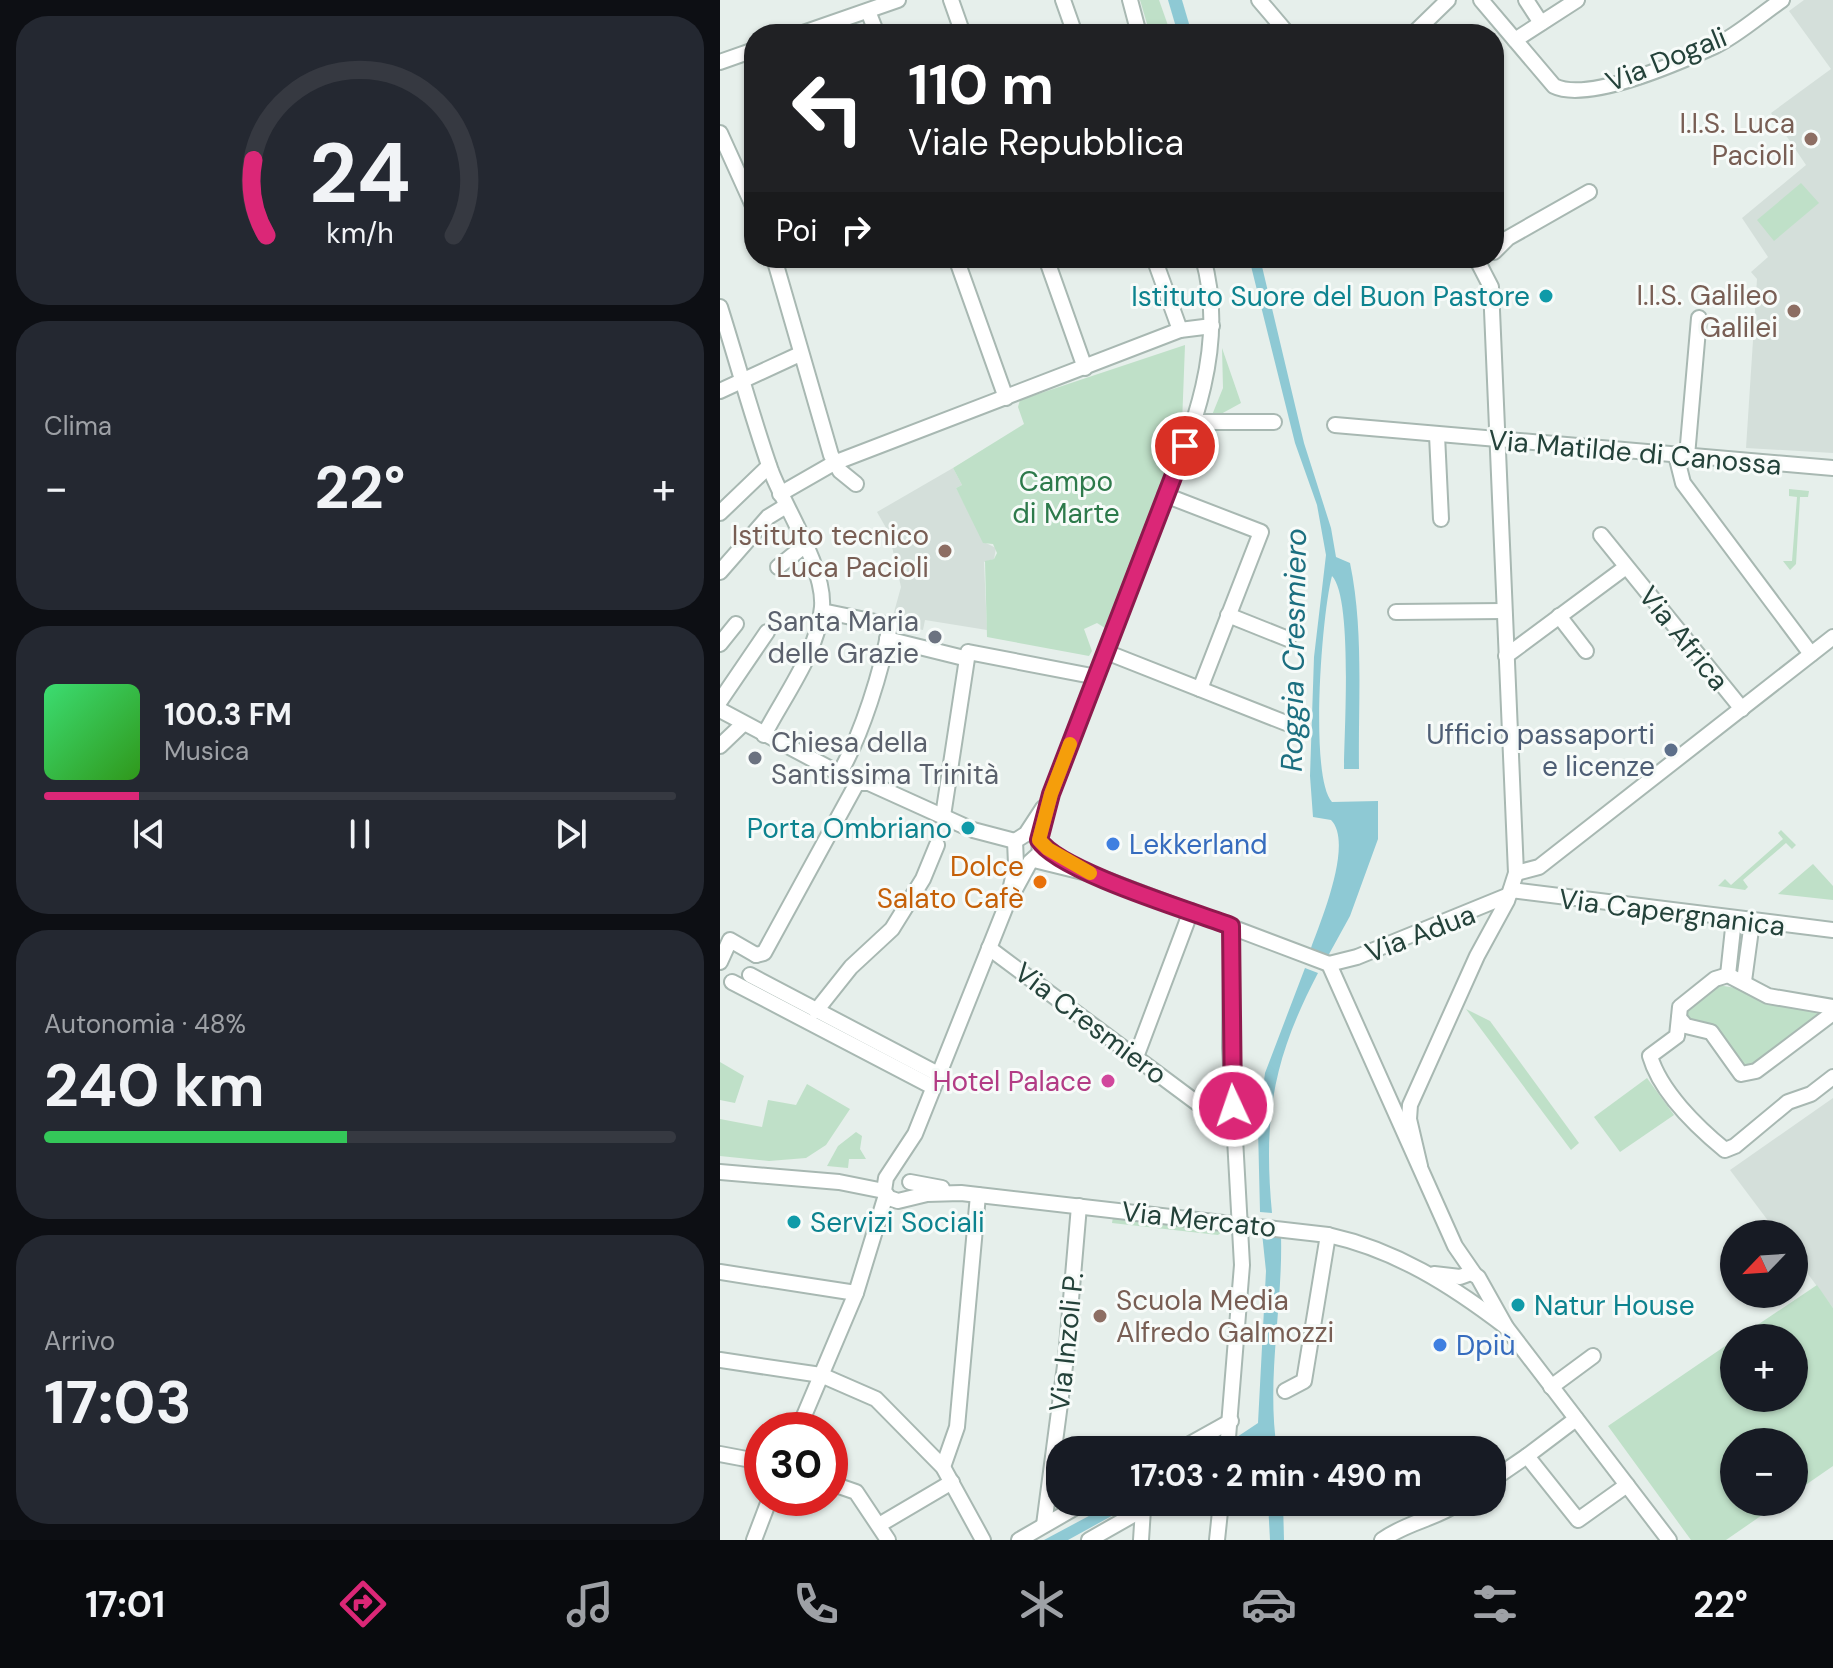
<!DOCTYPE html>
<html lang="it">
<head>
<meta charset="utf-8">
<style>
	body { margin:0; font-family:"DM Sans",sans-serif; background:#242831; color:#f1f3f6; height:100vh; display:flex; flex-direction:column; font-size:30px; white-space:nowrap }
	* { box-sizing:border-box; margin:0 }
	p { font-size:26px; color:#9ea1a6 }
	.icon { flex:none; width:44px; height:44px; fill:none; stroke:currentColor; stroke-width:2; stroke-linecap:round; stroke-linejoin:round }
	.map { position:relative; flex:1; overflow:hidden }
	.panel { display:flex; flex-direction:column; gap:16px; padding:16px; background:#0d0f14; width:720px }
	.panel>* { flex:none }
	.guide { position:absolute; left:24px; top:24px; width:760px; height:244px; border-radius:32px; box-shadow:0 2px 6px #0004; background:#202124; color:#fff; overflow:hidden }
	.needle { width:52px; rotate:245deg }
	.tools { position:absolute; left:1000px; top:1220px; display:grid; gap:16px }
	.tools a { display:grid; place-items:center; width:88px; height:88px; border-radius:50%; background:#171b24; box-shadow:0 2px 6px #0004; font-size:40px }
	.speed { position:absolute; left:24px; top:1412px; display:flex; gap:16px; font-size:40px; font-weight:700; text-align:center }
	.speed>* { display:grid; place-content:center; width:104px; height:104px; border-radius:50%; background:#171b24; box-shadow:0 2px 6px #0004; line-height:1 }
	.speed .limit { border:12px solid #d22; background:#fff; color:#111 }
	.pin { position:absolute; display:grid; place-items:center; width:68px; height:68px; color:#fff; margin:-34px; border:4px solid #fff; border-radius:50%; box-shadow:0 2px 8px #0007 }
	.me { position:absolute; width:88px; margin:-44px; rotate:357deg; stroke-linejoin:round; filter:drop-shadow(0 0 6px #0008) }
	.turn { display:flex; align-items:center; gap:28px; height:168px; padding:0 32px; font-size:36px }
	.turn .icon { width:104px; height:104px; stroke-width:2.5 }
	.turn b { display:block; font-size:56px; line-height:68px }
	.then { display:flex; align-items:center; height:76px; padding:0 32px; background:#0003; gap:16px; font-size:30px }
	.big { font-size:60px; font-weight:700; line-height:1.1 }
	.panel .tile { flex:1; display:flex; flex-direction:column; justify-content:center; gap:12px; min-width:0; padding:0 28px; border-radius:32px; background:#242831 }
	.panel .dial { align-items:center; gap:0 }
	.dial svg { height:208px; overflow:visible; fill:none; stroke:#363941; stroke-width:7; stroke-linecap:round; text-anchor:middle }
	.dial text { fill:#f1f3f6; stroke:none }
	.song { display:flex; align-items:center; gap:24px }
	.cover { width:96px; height:96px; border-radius:12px; background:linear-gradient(135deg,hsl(140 70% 55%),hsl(110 70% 35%)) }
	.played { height:8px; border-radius:4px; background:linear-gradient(90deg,#db2777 15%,#363941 15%) }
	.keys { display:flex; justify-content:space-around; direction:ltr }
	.heat { display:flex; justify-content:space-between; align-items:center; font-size:44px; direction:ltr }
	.charge { height:12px; border-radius:6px; background:linear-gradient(90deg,#34c759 48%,#363941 0) }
	.trip { position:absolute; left:326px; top:1436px; width:460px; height:80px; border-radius:32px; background:#171b24; box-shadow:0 2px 6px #0004; font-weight:700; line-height:80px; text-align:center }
	.menu { display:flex; height:128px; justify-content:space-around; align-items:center; background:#090b0e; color:#9ea1a6 }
	.menu .icon { width:56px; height:56px }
	.menu .current { color:#db2777 }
	.menu b { font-size:36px; color:#f1f3f6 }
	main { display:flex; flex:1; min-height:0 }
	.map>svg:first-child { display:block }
	.built { fill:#d4dfda }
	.green { fill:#bfe0c8 }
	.water { fill:#8ec9d4 }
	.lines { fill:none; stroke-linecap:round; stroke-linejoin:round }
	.minor-casing { stroke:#a8b8b2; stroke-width:18 }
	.minor { stroke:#fff; stroke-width:14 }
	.route-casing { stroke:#8e194d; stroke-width:20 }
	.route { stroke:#db2777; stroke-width:14 }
	.slow { stroke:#f59e0b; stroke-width:14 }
	.education-dot { fill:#8d6e63; stroke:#f7fbf9; stroke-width:3 }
	.culture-dot { fill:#0f9aa8; stroke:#f7fbf9; stroke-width:3 }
	.worship-dot { fill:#6b7280; stroke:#f7fbf9; stroke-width:3 }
	.service-dot { fill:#5c6f8a; stroke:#f7fbf9; stroke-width:3 }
	.shop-dot { fill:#3f7fe0; stroke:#f7fbf9; stroke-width:3 }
	.food-dot { fill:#e8710a; stroke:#f7fbf9; stroke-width:3 }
	.hotel-dot { fill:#d1479c; stroke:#f7fbf9; stroke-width:3 }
	.labels { text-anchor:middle; stroke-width:6; stroke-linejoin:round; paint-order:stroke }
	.street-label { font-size:28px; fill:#24423a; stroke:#f7fbf9 }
	.education-label { font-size:28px; fill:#785e54; stroke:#f7fbf9; text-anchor:end }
	.culture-label { font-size:28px; fill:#0d838f; stroke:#f7fbf9; text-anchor:end }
	.park-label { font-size:28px; fill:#2d7a4b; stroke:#f7fbf9 }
	.worship-label { font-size:28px; fill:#5b616d; stroke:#f7fbf9; text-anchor:end }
	.service-label { font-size:28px; fill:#4e5e75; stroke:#f7fbf9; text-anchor:end }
	.shop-label { font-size:28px; fill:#366cbe; stroke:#f7fbf9; text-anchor:start }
	.food-label { font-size:28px; fill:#c56008; stroke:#f7fbf9; text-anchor:end }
	.hotel-label { font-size:28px; fill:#b23c85; stroke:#f7fbf9; text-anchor:end }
	.water-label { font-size:30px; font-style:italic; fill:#1c6f80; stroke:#f7fbf9 }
</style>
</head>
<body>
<main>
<section class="panel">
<div class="tile dial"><svg viewBox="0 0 100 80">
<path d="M14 69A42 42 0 1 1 86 69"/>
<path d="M14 69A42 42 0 0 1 9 40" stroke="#db2777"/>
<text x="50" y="56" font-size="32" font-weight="700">24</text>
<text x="50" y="72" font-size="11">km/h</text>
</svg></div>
<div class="tile"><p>Clima</p>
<div class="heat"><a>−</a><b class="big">22°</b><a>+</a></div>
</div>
<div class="tile">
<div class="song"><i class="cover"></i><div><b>100.3 FM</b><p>Musica</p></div></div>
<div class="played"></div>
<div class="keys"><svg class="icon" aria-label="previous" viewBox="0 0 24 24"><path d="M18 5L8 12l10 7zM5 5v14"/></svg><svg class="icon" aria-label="pause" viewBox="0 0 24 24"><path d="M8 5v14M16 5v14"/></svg><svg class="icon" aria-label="next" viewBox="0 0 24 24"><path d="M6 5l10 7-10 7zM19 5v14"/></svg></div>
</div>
<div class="tile"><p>Autonomia · 48%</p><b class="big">240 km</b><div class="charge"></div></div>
<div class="tile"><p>Arrivo</p><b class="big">17:03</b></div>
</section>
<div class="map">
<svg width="1113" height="1540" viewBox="0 0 1113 1540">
	<rect width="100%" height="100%" fill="#e6efeb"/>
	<g class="built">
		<polygon points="1084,0 1113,0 1113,453 1026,448 1037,279 1031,272 1048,257 1022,218 1086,165 1051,113 1111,69 1069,11"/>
		<polygon points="233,468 242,485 236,488 264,542 276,548 274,559 264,562 267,630 205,620 203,630 171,623 181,587 169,533 157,512"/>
		<polygon points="1113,1098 1113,1308 1074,1255 1074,1234 1058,1234 1010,1170"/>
	</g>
	<g class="green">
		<polygon points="420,0 439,0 451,34 430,34"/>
		<polygon points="1081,183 1099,203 1054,241 1037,220"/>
		<polygon points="465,345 462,424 392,618 385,628 377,623 364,629 372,651 369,656 267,637 265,561 274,559 277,553 273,544 263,543 236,488 242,485 233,468 304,424 298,407 300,400"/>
		<polygon points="502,348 521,403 490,420 503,388"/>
		<polygon points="1069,489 1089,491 1088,497 1080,497 1076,564 1070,570 1063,561 1072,561 1077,497 1069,496"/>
		<polygon points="1061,830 1076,845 1072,849 1066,843 1023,880 1028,887 1025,890 998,886 1005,879 1011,885 1063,839 1058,833"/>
		<polygon points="1093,864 1113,886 1113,900 1058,894"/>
		<polygon points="997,985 1023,989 1030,995 1100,1009 1102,1013 1028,1070 966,1019 966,1006"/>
		<polygon points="746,1009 770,1021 859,1143 851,1150"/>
		<polygon points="0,1062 24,1076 15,1103 0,1100"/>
		<polygon points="927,1078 954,1115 900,1152 874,1117"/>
		<polygon points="87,1084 130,1109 106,1145 86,1158 49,1161 0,1156 0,1119 42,1127 48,1100 76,1105"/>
		<polygon points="136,1132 142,1136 140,1149 146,1159 129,1159 128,1168 107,1166 118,1146"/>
		<polygon points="393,1217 505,1229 498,1235 392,1223"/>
		<polygon points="1097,1285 1113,1308 1113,1466 1074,1493 1074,1442 1014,1442 1014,1502 1061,1502 1006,1540 971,1540 888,1426 1014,1340 1014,1398 1074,1398 1074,1338 1018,1338"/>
	</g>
	<g class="water">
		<polygon points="448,0 462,0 472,34 458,34"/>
		<path d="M529,258h11l44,185 27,85 5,29 14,6c14,67 8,138 9,206h-15c0,-36 9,-171 -12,-193 -10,36 -23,201 0,226l46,-1v38l-28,77 -22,40 -17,-8c9,-25 43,-105 20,-128l-18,-3 -3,-41 4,-119 12,-102 -9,-50 -22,-62z"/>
		<path d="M585,968l13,5c-45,86 -55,144 -46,240l-12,-1 -2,-84 7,-55z"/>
		<path d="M542,1233l19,2c2,72 -15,143 -4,215h-16l-11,-9 -13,4v-8l21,-14 8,-152z"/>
		<polygon points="395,1502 417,1502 348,1540 324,1540"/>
		<polygon points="548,1502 563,1502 564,1540 550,1540"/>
	</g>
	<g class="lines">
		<defs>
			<g id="minor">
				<polyline points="231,0 243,34"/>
				<polyline points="343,0 355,34"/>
				<polyline points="410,0 419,34"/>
				<polyline points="539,0 568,34"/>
				<path d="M761,0l73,86c34,17 126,-24 161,-40 23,-11 45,-31 67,-46"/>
				<polyline points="806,0 821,23"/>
				<polyline points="148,11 157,34"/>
				<polyline points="80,34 178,0"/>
				<polyline points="693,34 728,0"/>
				<polyline points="795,40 857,0"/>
				<polyline points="0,62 34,50"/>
				<polyline points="0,133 34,208"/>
				<polyline points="774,252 788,238 869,192"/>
				<polyline points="54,258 111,455 120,471 136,484"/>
				<polyline points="236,258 286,398"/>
				<polyline points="326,258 365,368"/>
				<polyline points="434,258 460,330"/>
				<path d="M483,258c30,105 -27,207 -63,303 -29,78 -59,156 -89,233l-12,46 1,13 -10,9 -24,44 -91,228 -29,44 -2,13 5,7 9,3 29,-7 34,-1 367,42c68,15 123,50 178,92"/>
				<path d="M0,307c17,54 32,110 51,164 14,37 54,97 51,136 -4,45 -38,89 -58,128"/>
				<polyline points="0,391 80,354"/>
				<polyline points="474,422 554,422"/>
				<polyline points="615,425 1113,468"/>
				<polyline points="717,435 721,519"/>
				<polyline points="956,455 963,483 1091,654"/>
				<polyline points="967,456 979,318"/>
				<polyline points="60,494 114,463 460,330 492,326"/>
				<polyline points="445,495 541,532 480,689"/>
				<polyline points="0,513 49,466"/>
				<polyline points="881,535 1022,709"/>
				<polyline points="58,567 84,546"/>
				<polyline points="0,572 48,517 66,506"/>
				<path d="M102,611l68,14c-8,45 -28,110 -51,149"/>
				<polyline points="676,612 784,611"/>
				<polyline points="508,615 568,639"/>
				<polyline points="839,616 866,651"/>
				<polyline points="167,639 244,658"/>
				<polyline points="0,644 16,624"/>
				<polyline points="386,652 566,723"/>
				<polyline points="786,656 906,567"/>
				<polyline points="0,701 47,632"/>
				<polyline points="0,710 126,777"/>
				<polyline points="0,746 23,724"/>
				<polyline points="223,816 248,652 377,677"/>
				<polyline points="253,830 295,841"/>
				<polyline points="314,860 371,874 609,964"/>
				<polyline points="796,873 819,867 1113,637"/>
				<polyline points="291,886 296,864 295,841 306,834 323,808"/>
				<polyline points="791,890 1113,930"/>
				<polyline points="269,948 477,1103 501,1115 513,1106"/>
				<polyline points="36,955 44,953 137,783 149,783 244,826"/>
				<polyline points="0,962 10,940 36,955"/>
				<polyline points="609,964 735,1246 755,1275"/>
				<polyline points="609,964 637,957 789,895"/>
				<polyline points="30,975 218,1074"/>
				<polyline points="1008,975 1014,919"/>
				<polyline points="1024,981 1032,922"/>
				<polyline points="12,982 213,1087"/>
				<path d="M1113,1007l-65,-11 -40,-21 -13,4 -35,28 -3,29 -27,20c10,35 47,71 75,94l10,-4 53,-44 23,-8 22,-17"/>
				<polyline points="96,1011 131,967 172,929 203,879 217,845"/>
				<polyline points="959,1018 966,1026 991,1032 1021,1074 1036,1071 1113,1013"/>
				<polyline points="416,1057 471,911"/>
				<polyline points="700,1166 689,1119 690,1105 757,956 787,901 796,873 771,287 756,258"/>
				<polyline points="0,1172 119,1182 164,1191"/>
				<polyline points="190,1182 222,1188"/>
				<polyline points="0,1272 136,1293"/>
				<polyline points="714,1274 740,1277 751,1273 758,1277 786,1327 949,1540"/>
				<polyline points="0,1360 101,1375 156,1399 223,1467 263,1540"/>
				<polyline points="831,1387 873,1356"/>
				<polyline points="565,1391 584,1381 608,1235"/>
				<polyline points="78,1430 136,1293 166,1195"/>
				<polyline points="459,1450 511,1421"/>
				<polyline points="507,1450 522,1265 510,1048 511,926"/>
				<polyline points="0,1454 42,1462"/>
				<polyline points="807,1456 856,1419"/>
				<polyline points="223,1467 237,1427 258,1195"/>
				<polyline points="772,1480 807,1456 858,1520 907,1485"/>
				<polyline points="110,1483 136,1492 168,1540"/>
				<polyline points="159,1525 232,1482"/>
				<polyline points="324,1525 346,1358 359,1206"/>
				<polyline points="34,1540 50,1498"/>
				<polyline points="299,1540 365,1502"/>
				<polyline points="369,1540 436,1502"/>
				<polyline points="421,1540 423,1509"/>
				<polyline points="497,1540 501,1502"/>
				<path d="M662,1540c27,-19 52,-20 78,-38"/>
			</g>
		</defs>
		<use href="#minor" class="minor-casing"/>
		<use href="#minor" class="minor"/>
	</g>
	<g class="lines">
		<defs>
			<path id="route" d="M465,446l-134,348 -12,46c19,31 152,71 192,86l2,180"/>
		</defs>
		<use href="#route" class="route-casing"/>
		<use href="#route" class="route"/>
		<polyline class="slow" points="350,744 331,794 319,840 328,849 370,873"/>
	</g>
	<g class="education-dot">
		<circle cx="1091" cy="139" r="8"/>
		<circle cx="1074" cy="311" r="8"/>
		<circle cx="225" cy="551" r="8"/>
		<circle cx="380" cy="1316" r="8"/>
	</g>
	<g class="culture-dot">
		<circle cx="826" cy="296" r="8"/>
		<circle cx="248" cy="828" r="8"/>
		<circle cx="74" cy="1222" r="8"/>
		<circle cx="798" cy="1305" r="8"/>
	</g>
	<g class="worship-dot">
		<circle cx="215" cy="637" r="8"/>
		<circle cx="35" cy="758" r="8"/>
	</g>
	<circle class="service-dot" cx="951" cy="750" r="8"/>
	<g class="shop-dot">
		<circle cx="393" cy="844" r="8"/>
		<circle cx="720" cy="1345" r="8"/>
	</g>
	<circle class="food-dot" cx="320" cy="882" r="8"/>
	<circle class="hotel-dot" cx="388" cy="1081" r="8"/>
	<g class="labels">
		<g class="street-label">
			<text transform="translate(946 59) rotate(-22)" y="10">Via Dogali</text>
			<text transform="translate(915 452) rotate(5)" y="10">Via Matilde di Canossa</text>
			<text transform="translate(964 638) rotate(51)" y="10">Via Africa</text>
			<text transform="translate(952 912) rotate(7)" y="10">Via Capergnanica</text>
			<text transform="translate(700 933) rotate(-21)" y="10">Via Adua</text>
			<text transform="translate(371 1023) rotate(37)" y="10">Via Cresmiero</text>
			<text transform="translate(479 1219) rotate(6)" y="10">Via Mercato</text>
			<text transform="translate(346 1342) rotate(-84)" y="10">Via Inzoli P.</text>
		</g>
		<g class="education-label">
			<text x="1075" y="133">I.I.S. Luca<tspan x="1075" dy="32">Pacioli</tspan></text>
			<text x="1058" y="305">I.I.S. Galileo<tspan x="1058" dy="32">Galilei</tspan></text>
			<text x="209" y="545">Istituto tecnico<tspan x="209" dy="32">Luca Pacioli</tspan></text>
			<text x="396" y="1310" text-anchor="start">Scuola Media<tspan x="396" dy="32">Alfredo Galmozzi</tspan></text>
		</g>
		<g class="culture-label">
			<text x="810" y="306">Istituto Suore del Buon Pastore</text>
			<text x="232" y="838">Porta Ombriano</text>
			<text x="90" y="1232" text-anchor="start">Servizi Sociali</text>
			<text x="814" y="1315" text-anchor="start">Natur House</text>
		</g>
		<g class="park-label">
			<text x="346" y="491">Campo<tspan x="346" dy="32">di Marte</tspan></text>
		</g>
		<g class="worship-label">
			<text x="199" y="631">Santa Maria<tspan x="199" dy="32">delle Grazie</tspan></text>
			<text x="51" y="752" text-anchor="start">Chiesa della<tspan x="51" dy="32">Santissima Trinità</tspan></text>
		</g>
		<g class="service-label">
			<text x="935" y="744">Ufficio passaporti<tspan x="935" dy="32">e licenze</tspan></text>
		</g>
		<g class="shop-label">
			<text x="409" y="854">Lekkerland</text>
			<text x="736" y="1355">Dpiù</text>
		</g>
		<g class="food-label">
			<text x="304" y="876">Dolce<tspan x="304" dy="32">Salato Cafè</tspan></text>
		</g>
		<g class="hotel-label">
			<text x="372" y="1091">Hotel Palace</text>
		</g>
		<g class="water-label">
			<text transform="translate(574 650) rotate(-89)" y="10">Roggia Cresmiero</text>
		</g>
	</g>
</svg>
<div class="tools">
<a><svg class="needle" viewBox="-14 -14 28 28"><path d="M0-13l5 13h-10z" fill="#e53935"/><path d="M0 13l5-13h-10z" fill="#9ea1a6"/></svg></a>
<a>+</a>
<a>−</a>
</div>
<div class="speed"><div class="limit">30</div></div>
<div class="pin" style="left:465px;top:446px;background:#d93025"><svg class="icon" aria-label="arrive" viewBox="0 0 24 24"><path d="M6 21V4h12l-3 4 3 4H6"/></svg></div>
<svg class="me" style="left:513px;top:1106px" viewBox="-20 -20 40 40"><circle r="17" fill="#db2777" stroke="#fff" stroke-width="3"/><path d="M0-11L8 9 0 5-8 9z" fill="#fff"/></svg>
<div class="trip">17:03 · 2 min · 490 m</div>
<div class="guide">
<div class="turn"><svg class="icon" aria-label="left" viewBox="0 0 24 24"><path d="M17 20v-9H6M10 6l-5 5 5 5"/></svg><div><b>110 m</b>Viale Repubblica</div></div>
<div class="then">Poi<svg class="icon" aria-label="right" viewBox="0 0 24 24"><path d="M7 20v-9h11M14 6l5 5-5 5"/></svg></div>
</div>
</div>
</main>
<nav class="menu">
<b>17:01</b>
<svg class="icon current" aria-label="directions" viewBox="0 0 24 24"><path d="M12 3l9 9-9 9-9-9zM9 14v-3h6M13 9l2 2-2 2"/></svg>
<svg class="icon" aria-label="music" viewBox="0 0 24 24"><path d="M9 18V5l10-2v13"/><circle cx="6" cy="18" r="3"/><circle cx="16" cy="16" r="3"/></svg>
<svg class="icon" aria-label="phone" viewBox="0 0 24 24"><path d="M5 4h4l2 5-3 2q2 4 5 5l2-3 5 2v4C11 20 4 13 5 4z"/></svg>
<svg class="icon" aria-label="climate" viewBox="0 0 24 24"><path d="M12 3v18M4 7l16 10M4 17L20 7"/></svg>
<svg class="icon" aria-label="car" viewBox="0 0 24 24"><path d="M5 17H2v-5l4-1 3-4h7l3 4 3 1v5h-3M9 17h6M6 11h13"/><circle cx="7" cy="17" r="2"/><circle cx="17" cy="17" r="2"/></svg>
<svg class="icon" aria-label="filters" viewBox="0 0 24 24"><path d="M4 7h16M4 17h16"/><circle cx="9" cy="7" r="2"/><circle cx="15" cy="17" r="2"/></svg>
<b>22°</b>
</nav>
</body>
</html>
